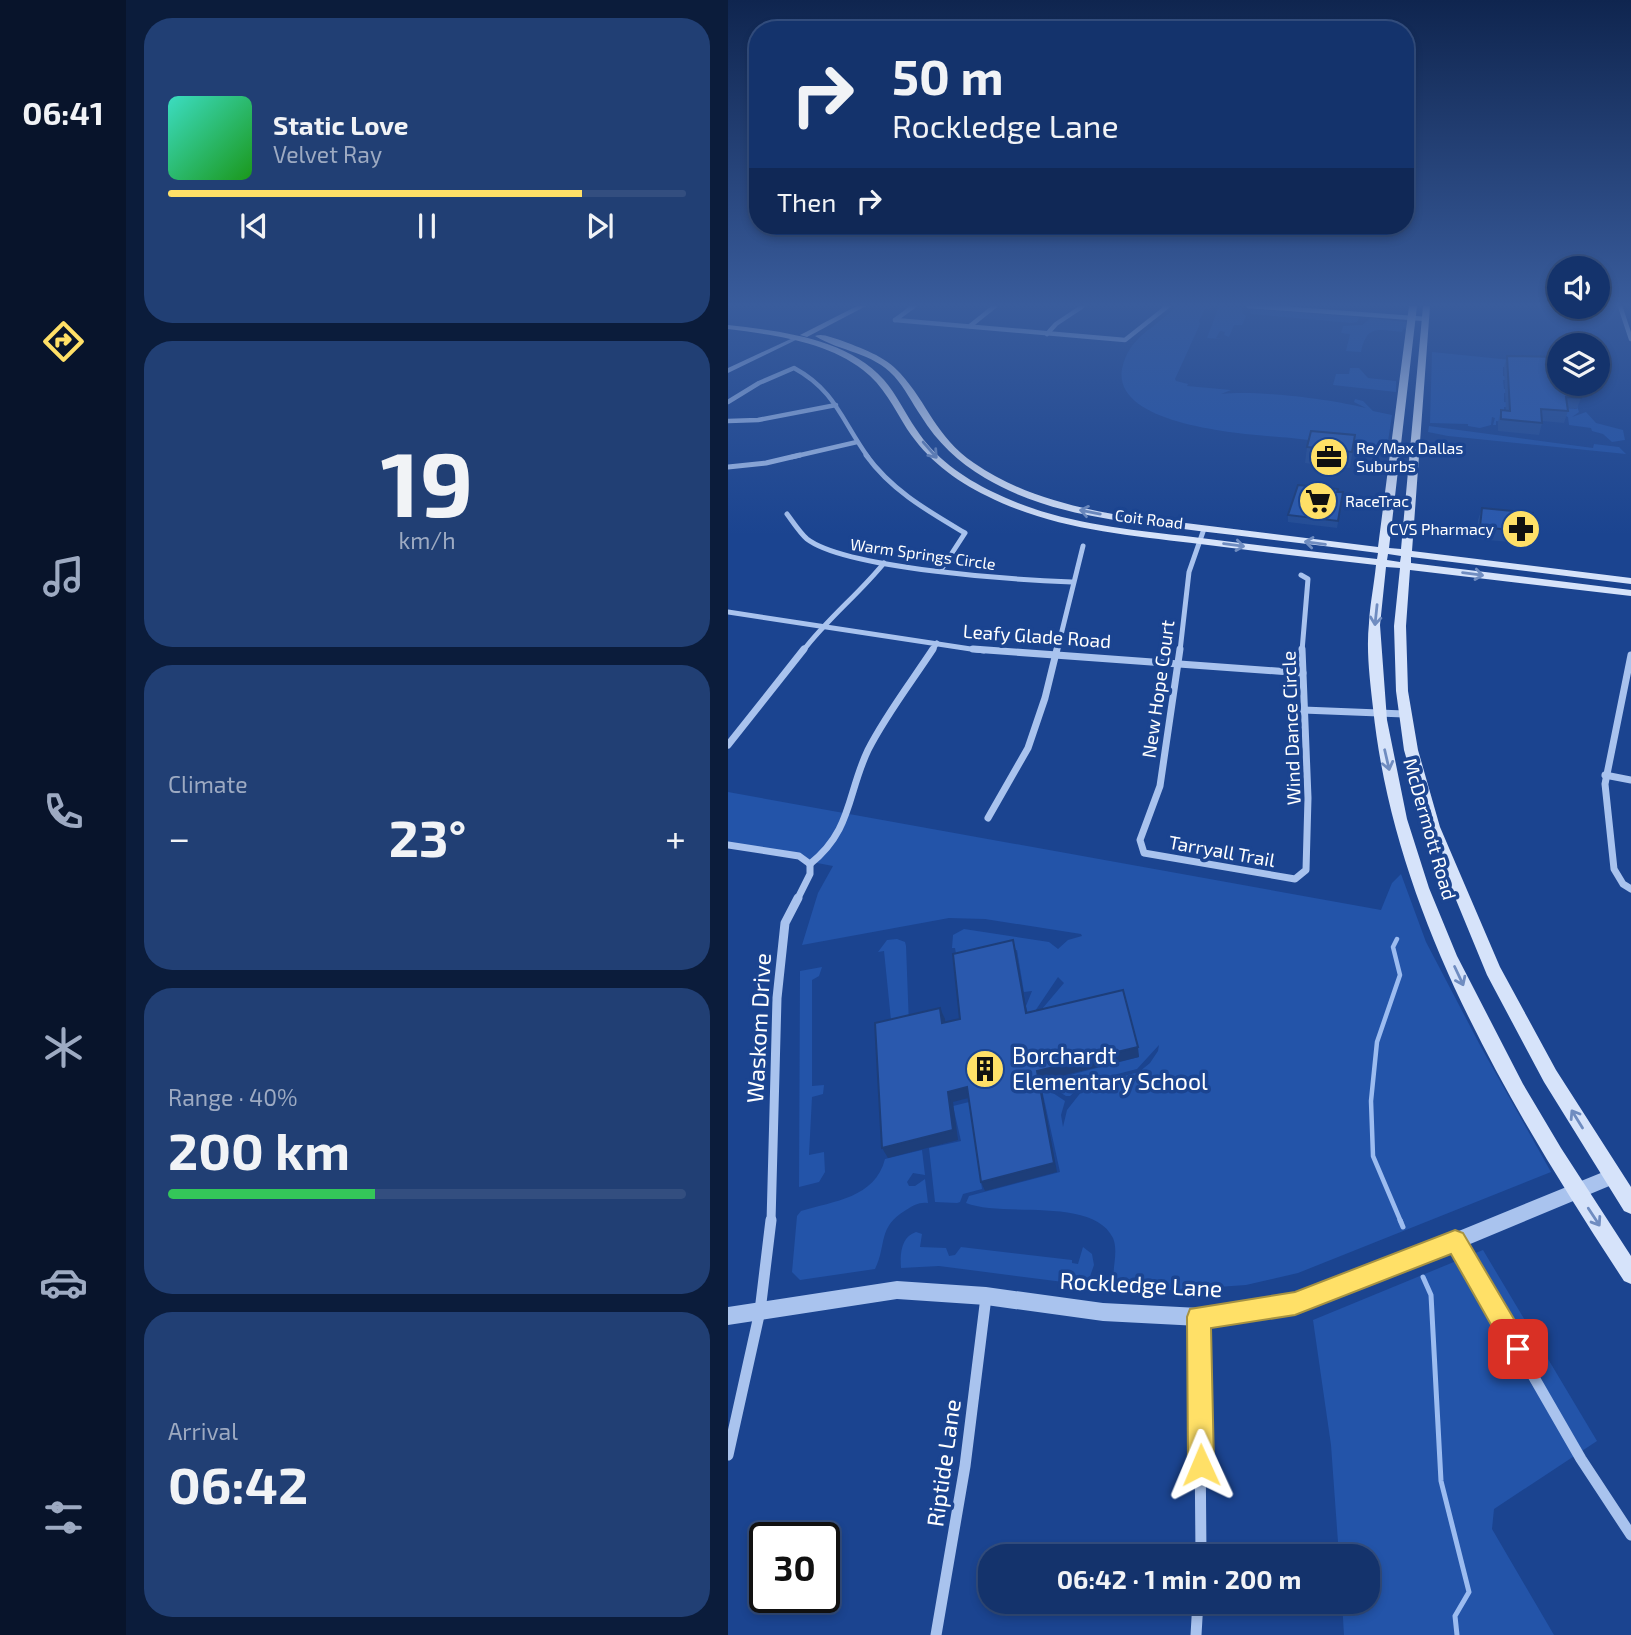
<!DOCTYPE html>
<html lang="en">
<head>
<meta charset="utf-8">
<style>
	body { margin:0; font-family:"Exo 2",sans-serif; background:#213f74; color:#f1f3f6; height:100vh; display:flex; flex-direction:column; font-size:26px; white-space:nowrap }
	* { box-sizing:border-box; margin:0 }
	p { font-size:23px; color:#9daac2 }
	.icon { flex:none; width:38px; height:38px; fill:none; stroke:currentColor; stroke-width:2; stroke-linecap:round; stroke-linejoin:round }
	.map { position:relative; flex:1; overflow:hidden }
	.sheet { display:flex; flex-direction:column; gap:18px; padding:18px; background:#0b1c3b; width:602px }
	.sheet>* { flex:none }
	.top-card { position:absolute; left:21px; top:21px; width:665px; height:214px; border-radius:28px; box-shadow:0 4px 10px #0003,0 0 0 2px #334e7f; background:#14336c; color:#f1f3f6; overflow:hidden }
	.controls { position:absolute; left:819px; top:256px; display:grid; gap:14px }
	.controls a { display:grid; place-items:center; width:63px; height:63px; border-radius:50%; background:#14336c; box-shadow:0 4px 10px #0003,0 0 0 2px #334e7f; font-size:35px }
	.speed { position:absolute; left:21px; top:1522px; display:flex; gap:14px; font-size:35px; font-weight:700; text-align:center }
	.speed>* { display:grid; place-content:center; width:91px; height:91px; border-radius:50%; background:#14336c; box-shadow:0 4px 10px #0003,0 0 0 2px #334e7f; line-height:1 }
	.speed .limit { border:4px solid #111; border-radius:10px; background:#fff; color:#111 }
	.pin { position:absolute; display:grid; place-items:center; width:60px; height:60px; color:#fff; margin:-30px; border-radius:14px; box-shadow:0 4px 10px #0006 }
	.me { position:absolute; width:77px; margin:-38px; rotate:359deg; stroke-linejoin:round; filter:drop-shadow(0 0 5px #0008) }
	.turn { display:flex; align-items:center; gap:24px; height:147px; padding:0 28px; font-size:32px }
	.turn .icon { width:91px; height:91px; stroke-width:2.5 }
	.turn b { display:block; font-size:49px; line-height:60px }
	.then { display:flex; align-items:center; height:66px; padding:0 28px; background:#0003; gap:14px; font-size:26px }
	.big { font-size:52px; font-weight:700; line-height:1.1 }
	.sheet .widget { flex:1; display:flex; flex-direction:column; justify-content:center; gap:10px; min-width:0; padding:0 24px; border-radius:28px; background:#213f74 }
	.sheet .dial { align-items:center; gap:0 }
	.dial b { font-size:91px; line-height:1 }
	.song { display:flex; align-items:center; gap:21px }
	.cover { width:84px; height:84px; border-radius:10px; background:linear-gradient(135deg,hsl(170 70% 55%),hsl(120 70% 35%)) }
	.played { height:7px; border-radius:4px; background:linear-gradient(90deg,#ffe067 80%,#334e7f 80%) }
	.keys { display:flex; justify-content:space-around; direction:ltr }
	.heat { display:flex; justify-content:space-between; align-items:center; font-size:38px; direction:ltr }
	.charge { height:10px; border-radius:5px; background:linear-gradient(90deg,#34c759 40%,#334e7f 0) }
	.trip { position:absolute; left:250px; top:1544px; width:402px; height:70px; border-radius:28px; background:#14336c; box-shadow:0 4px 10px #0003,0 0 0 2px #334e7f; font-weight:700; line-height:70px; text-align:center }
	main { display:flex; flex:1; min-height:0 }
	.tabs { display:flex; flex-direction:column; width:126px; justify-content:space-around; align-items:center; background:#08142b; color:#9daac2 }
	.tabs .icon { width:49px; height:49px }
	.tabs .active { color:#ffe067 }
	.tabs b { font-size:32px; color:#f1f3f6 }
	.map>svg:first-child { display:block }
	.green { fill:#2354a9 }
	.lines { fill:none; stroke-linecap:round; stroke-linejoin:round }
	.stream-far1 { stroke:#9cbcf0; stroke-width:4.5 }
	.stream { stroke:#9cbcf0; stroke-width:5 }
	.minor-far4 { stroke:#a9c3ee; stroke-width:4.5 }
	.minor-far3 { stroke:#a9c3ee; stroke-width:5 }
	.minor-far2 { stroke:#a9c3ee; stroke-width:7 }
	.minor-far1 { stroke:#a9c3ee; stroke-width:9 }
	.minor { stroke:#a9c3ee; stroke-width:11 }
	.tertiary { fill:#a9c3ee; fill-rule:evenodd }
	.secondary { fill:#d6e3fa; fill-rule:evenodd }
	.wall { fill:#244d96 }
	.shaded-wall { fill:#1d3e7a }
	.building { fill:#2a59ae; stroke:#1d3e7a; stroke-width:2 }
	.oneway { stroke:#6f8cc0 }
	.route { fill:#ffe067; stroke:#a69243; stroke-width:2 }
	.labels { text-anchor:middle; stroke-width:7; stroke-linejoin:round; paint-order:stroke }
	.far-poi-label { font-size:16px; fill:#fff; stroke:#1b4490; text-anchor:start }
	.far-street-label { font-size:16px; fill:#fff; stroke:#1b4490 }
	.street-label { font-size:19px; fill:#fff; stroke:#1b4490 }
	.near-street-label { font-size:23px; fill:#fff; stroke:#1b4490 }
	.near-poi-label { font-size:23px; fill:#fff; stroke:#1b4490; text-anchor:start }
</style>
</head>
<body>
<main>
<nav class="tabs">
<b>06:41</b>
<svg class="icon active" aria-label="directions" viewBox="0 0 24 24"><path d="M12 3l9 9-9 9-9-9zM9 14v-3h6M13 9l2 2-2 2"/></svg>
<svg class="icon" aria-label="music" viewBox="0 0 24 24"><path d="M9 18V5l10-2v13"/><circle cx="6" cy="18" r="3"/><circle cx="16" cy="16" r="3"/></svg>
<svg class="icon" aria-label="phone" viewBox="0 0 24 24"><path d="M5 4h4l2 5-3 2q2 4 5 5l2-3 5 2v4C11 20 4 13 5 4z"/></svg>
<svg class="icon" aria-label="climate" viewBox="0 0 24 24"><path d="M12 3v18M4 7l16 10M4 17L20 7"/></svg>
<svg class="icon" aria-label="car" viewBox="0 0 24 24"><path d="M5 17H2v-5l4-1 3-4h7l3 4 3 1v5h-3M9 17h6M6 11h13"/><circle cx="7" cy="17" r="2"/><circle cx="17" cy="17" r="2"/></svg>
<svg class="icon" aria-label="filters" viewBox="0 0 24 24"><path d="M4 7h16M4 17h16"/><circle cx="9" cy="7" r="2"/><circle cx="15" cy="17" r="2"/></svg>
</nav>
<section class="sheet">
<div class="widget">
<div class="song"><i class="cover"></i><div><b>Static Love</b><p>Velvet Ray</p></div></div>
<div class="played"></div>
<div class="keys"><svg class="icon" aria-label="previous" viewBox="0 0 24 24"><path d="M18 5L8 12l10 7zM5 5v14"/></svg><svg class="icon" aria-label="pause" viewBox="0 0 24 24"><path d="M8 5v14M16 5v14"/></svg><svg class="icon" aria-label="next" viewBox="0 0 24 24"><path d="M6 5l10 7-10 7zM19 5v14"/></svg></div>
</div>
<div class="widget dial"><b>19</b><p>km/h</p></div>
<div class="widget"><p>Climate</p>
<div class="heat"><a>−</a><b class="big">23°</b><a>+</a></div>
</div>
<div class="widget"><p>Range · 40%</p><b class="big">200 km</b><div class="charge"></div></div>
<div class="widget"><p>Arrival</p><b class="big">06:42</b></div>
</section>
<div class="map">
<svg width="903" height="1635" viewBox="0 0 903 1635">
	<rect width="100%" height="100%" fill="#1b4490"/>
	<g class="green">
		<path d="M448,306h35l-2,3h-4l-6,12 1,3 -25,55 1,2 12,3 -1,2 44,4 -10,4c38,-4 108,5 145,14l-12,-6 1,-3 8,2 10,10 19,4 -5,33c-32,-3 -64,-6 -96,-10 -37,-3 -179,-10 -169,-69 7,-34 35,-41 54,-63z"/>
		<polygon points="491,306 514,308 514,313 518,316 514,325 506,325 501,337 496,335 497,332 492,331 488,338 496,339 479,338"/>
		<polygon points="526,309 629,317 631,318 629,322 624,323 523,314 522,310"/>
		<path d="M643,318l35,4v9l-2,-4 -2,5c-24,-2 -35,-8 -41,20l-15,-1 4,-17 -9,-1 2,-7 19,-1z"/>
		<polygon points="704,352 802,362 791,368 775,367 775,376 792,377 792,381 775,380 776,389 793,390 793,395 776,393 776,402 794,404 794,409 776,407 776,412 795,424 768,421 768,425 765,425 767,418 764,417 763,425 752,428 740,426 740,424 702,423"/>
		<polygon points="622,368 631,368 640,378 668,381 668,392 605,385 608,374 621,374"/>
		<polygon points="817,406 849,409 849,406 851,412 844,417 858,412 868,423 895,430 897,440 884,442 875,434 864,431 863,428 841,425 840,417"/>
		<polygon points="701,426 865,448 866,444 891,447 898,454 720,436 700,432"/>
		<path d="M0,792l653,118 11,-27 9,-9 25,68 55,105 70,125 -253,101 -52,12 -86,6 -43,-1c-9,-14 3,-35 -4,-52 -20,-42 -110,-20 -147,-35l3,-7 91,-24 -19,-87 24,16 -4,14 2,12 4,-17 15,-19 19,-9 38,-10 11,-9 8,-12 1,-6 -22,24 -43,11 -13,6 -11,10h-4l-23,-14 96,-25 -15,-57 -93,22 33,-39 -6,-6 -29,43 -3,-14 6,-15 -8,1 -7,-42 -59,15 -3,-17h-3l1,-13 11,-6 85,13 9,7 10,-9 14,-4 -1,-2 -96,-15 -36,-1 -147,27 16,-52 15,-27 -105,-20z"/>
		<polygon points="169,939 177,942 178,946 181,1025 164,1030 156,951 150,952 159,940"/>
		<polygon points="94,967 91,976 84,980 84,1086 96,1085 95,1094 84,1097 81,1155 96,1152 97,1172 91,1182 71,1187 72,971"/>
		<polygon points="241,1102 254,1189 235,1194 232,1202 229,1203 207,1202 201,1148 233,1141 225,1106"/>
		<path d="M194,1150l3,25 -12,-2 -6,9 2,4h6l10,-7 3,24c-9,-1 -14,2 -22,7 -29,17 -19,35 -31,59l-75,11 -8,-8 5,-56 4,-5c33,-10 74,-13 84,-52z"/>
		<path d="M188,1232l6,2 -2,13 26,1 3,8 6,-1 6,-8 111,13v3l6,1 5,-17 9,7 2,11 -7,20 -148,-19 -38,2c-1,-14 0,-31 15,-36z"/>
		<polygon points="755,1250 869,1441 766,1509 764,1529 826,1635 616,1635 614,1601 640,1601 640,1556 611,1556 603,1445 585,1320"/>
	</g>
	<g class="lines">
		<polyline class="stream-far1" points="669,939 665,947 672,975 649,1042 643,1101 645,1156 673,1222"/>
		<g class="stream">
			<polyline points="672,1220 675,1227"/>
			<polyline points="695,1277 703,1295 713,1481 741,1592 727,1616 729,1635"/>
		</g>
		<g class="minor-far4">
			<polyline points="521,306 698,319"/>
			<polyline points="892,306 903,339"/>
			<polyline points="167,320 397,340 440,306"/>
			<polyline points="167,320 186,306"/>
			<polyline points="242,326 267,306"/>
			<polyline points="319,334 328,324 355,306"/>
			<path d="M0,402l31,-19 35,-15c41,22 48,53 74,89"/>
			<polyline points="0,421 30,420 108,405"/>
			<polyline points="64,457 129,442"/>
		</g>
		<g class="minor-far3">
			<path d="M138,455c26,36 62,56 99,78l-24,37"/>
			<polyline points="0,467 38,463 72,455"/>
			<path d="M59,514c6,8 13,19 20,25 39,30 211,41 265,43"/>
			<polyline points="573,575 580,579 574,651"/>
			<polyline points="0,612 256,651"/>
			<path d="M75,651c24,-32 56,-57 81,-88"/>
			<polyline points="204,651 209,643"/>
			<polyline points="329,651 355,546"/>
			<polyline points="452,651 461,572 476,529"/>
		</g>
		<g class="minor-far2">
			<polyline points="245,649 575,673"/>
			<polyline points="452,649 432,786 412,840 416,853 567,879 578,870 580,798 574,649"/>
			<polyline points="903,655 877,784 886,869 895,884 903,889"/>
			<polyline points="575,710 676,714"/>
			<polyline points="0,745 76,649"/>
			<polyline points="877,775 903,780"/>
			<polyline points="260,818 300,748 317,698 329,649"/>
			<polyline points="0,845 71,856 82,864"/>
			<path d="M82,864c42,-33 37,-70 58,-114 17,-34 44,-69 65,-101"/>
			<polyline points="69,900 82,874 82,864"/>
		</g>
		<polyline class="minor-far1" points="43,1222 49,998 57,923 70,898"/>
		<g class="minor">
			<polyline points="728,1242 853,1459 903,1535"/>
			<polyline points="471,1318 473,1556"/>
			<polyline points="0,1455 32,1311 43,1220"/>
			<polyline points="208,1635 237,1466 258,1297"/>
			<polyline points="468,1635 470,1601"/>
		</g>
		<g class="tertiary">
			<polygon points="67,337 72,338 0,373 0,368"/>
			<polygon points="885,1168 891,1170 893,1176 891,1182 699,1262 567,1313 517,1322 471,1326 375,1321 258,1305 169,1299 0,1325 0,1307 169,1281 258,1287 375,1303 471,1308 517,1304 567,1295 699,1244"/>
		</g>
		<g class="secondary">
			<polygon points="129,306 138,306 79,337 72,335"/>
			<path d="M681,306h8l-28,242 12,1 22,-243h7l-18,245 219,27v6l-220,-27v6l220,27v6l-221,-26 -4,56 2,65 10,59 22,77 60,140 56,103 75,117v27l-7,-3 -80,-129 -57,-107 -61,-148 -22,-77 -8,-59 -2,-65 6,-58 -14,-1 -6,58 7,95 20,99 22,69 28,68 66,128 38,64 70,108v28l-7,-3c-113,-173 -229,-363 -251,-573 -3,-27 -7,-57 -4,-85 1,-19 5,-38 7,-58 -61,-7 -123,-14 -184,-22 -69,-8 -142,-15 -205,-47 -33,-16 -60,-37 -80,-67 -13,-21 -24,-44 -44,-59 -37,-29 -89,-35 -135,-41v-4c52,6 119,13 156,55 13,15 21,33 32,49 19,29 46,48 77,63 62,31 132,37 200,45 61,8 123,15 184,22l1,-6c-60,-8 -119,-15 -179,-22 -73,-9 -150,-15 -214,-53 -27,-16 -48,-36 -64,-62 -9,-13 -16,-28 -27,-40 -22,-24 -53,-24 -79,-40 8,-3 17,2 25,4 21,8 45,16 60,33 29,32 35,63 74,90 42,29 90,42 139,51l265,33zM660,554l13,2 -1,6 -13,-2z"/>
		</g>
	</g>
	<g class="wall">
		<polygon points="779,356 845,388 853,398 849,409 840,408 840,411 836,423 814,421 814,423 811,435 770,431 770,422 773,410 778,411 776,367"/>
		<polygon points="627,435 622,468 577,463 579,447"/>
		<polygon points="609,492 615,492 609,528 560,522 560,515"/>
		<polygon points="754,508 806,532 802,544 749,539 750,520"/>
	</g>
	<g class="shaded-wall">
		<polygon points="285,940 288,952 301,1024 298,1013"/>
		<polygon points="212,1008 217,1019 218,1034 214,1023"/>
		<polygon points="410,1047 411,1057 312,1081 329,1172 257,1191 253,1182 309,1071"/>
		<polygon points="239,1087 244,1097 225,1102 230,1140 160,1158 154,1148 220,1092"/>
	</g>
	<g class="building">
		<polygon points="779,356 831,357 831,383 844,383 845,388 851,389 853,398 838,397 840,411 813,409 814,423 773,419 773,410 782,411"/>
		<polygon points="583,431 627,435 624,452 579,447"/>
		<polygon points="570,485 610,489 609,492 615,492 610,521 560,515"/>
		<polygon points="754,508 805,513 806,532 752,527"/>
		<polygon points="285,940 298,1013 395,990 410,1047 309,1071 326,1163 253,1182 239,1087 220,1092 225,1130 154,1148 147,1023 212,1008 214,1023 232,1019 225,954"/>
	</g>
	<defs><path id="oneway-shaft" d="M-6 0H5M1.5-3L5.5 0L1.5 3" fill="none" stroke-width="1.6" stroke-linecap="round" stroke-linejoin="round" transform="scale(1.75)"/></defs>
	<g class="oneway">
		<use href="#oneway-shaft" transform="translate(202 450) rotate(49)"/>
		<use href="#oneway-shaft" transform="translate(362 512) rotate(-169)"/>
		<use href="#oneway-shaft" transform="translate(587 543) rotate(-173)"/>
		<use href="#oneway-shaft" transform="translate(506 545) rotate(7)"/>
		<use href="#oneway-shaft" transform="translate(745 574) rotate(7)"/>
		<use href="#oneway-shaft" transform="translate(648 615) rotate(96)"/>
		<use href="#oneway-shaft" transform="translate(659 760) rotate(77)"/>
		<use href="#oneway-shaft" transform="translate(731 976) rotate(65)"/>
		<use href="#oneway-shaft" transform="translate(849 1119) rotate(-122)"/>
		<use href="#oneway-shaft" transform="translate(866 1217) rotate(57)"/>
	</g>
	<linearGradient id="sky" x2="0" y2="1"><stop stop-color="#0f254f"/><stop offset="0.57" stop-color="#395c9c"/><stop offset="1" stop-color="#395c9c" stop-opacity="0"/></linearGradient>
	<rect width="903" height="535" fill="url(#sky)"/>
	<polygon class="route" points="727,1230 735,1233 799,1341 802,1349 799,1358 790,1361 782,1358 723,1254 567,1315 483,1328 486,1465 482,1474 473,1478 464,1474 460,1465 459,1317 462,1309 567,1292"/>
	<defs>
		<symbol id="office-disc" viewBox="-11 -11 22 22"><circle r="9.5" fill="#ffe067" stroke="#1b4490"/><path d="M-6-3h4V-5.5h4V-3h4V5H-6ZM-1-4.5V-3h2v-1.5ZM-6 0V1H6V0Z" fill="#111"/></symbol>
		<symbol id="supermarket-disc" viewBox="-11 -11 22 22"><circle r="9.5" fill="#ffe067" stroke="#1b4490"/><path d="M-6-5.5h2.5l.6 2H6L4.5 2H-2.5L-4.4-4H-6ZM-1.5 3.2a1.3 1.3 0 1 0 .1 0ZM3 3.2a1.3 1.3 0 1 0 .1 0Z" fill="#111"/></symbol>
		<symbol id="pharmacy-disc" viewBox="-11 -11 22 22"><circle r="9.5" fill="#ffe067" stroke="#1b4490"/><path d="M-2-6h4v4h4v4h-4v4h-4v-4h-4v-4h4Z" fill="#111"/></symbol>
		<symbol id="building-disc" viewBox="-11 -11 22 22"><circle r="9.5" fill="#ffe067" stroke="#1b4490"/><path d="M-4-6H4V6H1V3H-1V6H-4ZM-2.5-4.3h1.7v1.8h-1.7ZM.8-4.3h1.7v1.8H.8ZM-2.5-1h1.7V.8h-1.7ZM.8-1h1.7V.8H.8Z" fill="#111"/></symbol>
	</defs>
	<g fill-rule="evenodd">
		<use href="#office-disc" x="579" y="435" width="44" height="44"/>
		<use href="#supermarket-disc" x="568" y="479" width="44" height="44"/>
		<use href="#pharmacy-disc" x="771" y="507" width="44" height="44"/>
		<use href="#building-disc" x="235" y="1047" width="44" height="44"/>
	</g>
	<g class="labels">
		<g class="far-poi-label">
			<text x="628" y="454">Re/Max Dallas<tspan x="628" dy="18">Suburbs</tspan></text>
			<text x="617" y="507">RaceTrac</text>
			<text x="766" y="535" text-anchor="end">CVS Pharmacy</text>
		</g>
		<g class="far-street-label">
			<text transform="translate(421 519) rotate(7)" y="6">Coit Road</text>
			<text transform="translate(195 554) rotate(8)" y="6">Warm Springs Circle</text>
		</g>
		<g class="street-label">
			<text transform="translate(309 636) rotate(4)" y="7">Leafy Glade Road</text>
			<text transform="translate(430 689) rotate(-82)" y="7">New Hope Court</text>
			<text transform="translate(563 728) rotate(-92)" y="7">Wind Dance Circle</text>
			<text transform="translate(702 829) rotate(74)" y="7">McDermott Road</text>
			<text transform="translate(494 851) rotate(10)" y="7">Tarryall Trail</text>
		</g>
		<g class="near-street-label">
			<text transform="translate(31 1028) rotate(-87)" y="8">Waskom Drive</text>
			<text transform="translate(413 1285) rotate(3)" y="8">Rockledge Lane</text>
			<text transform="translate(216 1463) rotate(-82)" y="8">Riptide Lane</text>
		</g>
		<g class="near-poi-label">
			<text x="284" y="1064">Borchardt<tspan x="284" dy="26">Elementary School</tspan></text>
		</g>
	</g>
</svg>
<div class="controls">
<a><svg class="icon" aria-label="sound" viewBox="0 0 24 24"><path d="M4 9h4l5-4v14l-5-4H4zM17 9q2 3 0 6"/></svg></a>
<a><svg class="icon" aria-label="layers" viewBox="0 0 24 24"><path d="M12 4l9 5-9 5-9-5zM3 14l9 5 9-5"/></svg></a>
</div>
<div class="speed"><div class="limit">30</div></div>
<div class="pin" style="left:790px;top:1349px;background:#d93025"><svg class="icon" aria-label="arrive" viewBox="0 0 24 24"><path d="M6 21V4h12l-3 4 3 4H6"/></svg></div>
<svg class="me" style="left:473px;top:1465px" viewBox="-20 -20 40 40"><path d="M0-17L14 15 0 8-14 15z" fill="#ffe067" stroke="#fff" stroke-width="4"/></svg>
<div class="trip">06:42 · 1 min · 200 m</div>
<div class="top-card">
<div class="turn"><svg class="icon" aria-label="right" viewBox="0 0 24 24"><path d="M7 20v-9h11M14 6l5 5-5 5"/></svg><div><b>50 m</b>Rockledge Lane</div></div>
<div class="then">Then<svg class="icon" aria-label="right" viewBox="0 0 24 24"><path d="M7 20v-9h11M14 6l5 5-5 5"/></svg></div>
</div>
</div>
</main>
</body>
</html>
